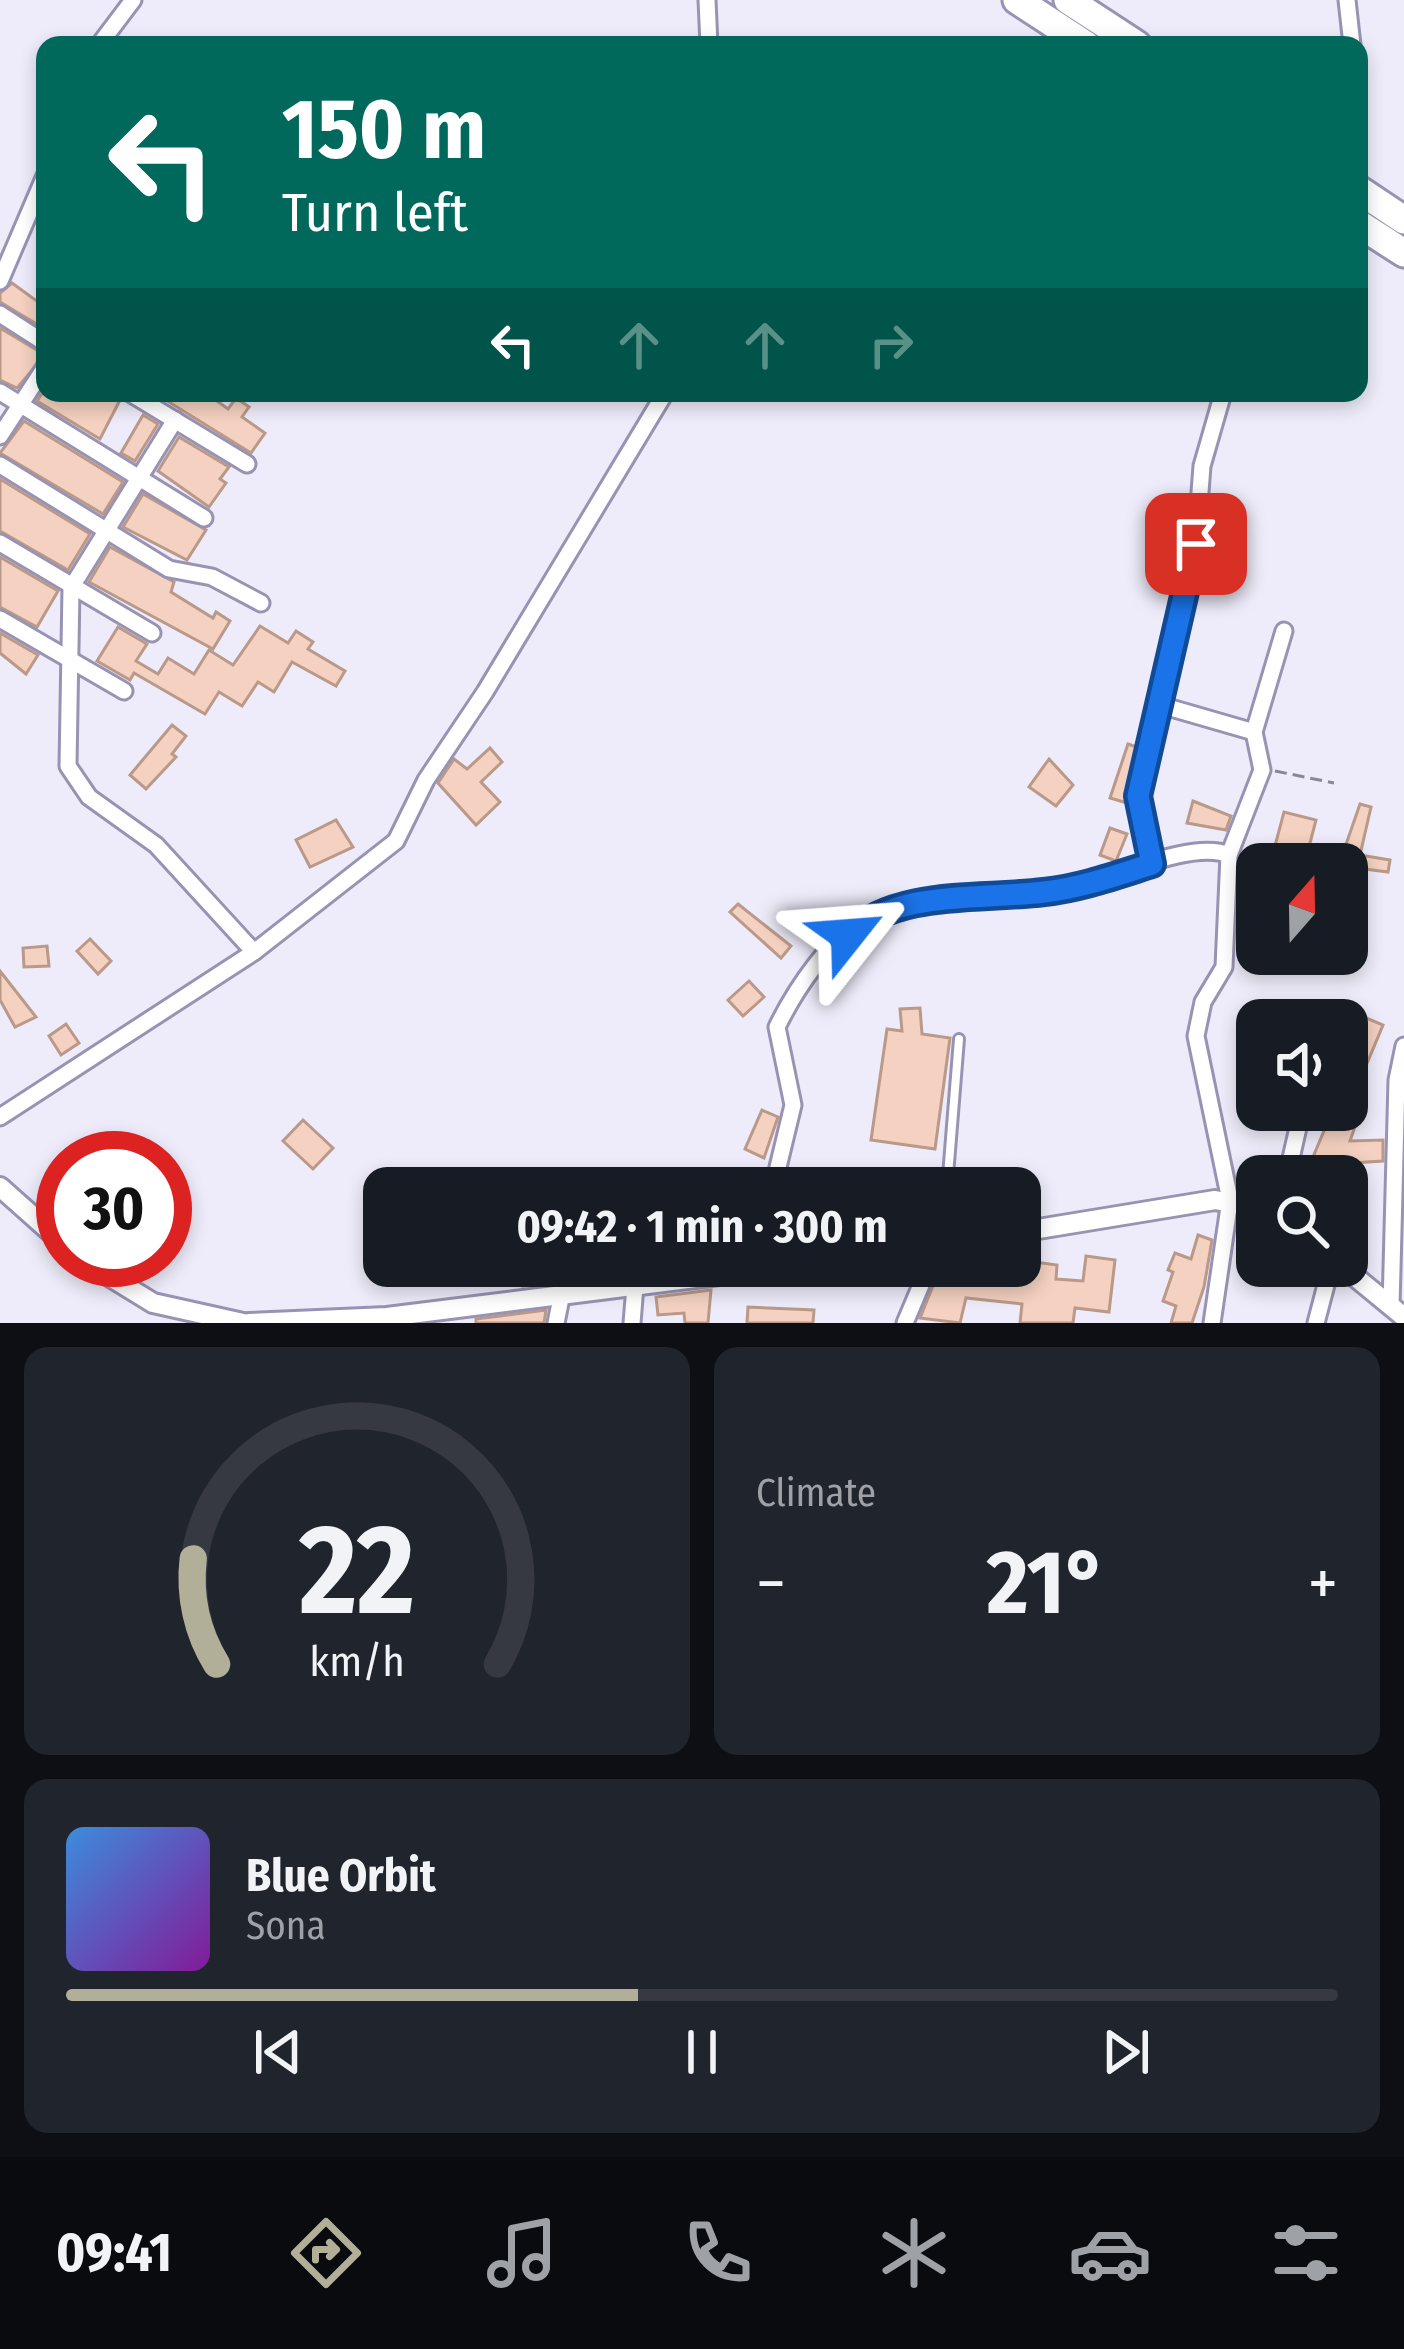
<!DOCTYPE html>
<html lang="en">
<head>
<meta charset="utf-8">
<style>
	body { margin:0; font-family:"Fira Sans Condensed",sans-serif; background:#20242c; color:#f1f3f6; height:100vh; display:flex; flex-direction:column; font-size:45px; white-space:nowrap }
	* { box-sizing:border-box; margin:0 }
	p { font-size:39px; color:#9ea1a6 }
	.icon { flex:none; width:66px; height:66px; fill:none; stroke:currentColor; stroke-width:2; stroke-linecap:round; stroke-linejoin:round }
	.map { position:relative; height:1323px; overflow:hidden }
	.details { display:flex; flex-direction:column; gap:24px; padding:24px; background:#0d0f14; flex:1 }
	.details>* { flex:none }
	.top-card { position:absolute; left:36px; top:36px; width:1332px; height:366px; border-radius:24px; box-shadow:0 6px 18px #0003; background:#00695c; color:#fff; overflow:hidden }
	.needle { width:78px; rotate:20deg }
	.fabs { position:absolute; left:1236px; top:843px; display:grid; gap:24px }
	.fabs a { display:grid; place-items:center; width:132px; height:132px; border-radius:24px; background:#171b24; box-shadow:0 6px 18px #0003; font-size:60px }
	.speed { position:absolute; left:36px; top:1131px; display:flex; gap:24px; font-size:60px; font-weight:700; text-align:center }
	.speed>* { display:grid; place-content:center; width:156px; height:156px; border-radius:50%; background:#171b24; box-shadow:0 6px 18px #0003; line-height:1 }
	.speed .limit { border:18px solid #d22; background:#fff; color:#111 }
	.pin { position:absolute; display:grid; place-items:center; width:102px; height:102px; color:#fff; margin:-51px; border-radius:24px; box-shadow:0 6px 18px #0006 }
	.me { position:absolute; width:132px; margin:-66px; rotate:62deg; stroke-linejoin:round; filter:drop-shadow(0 0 9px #0008) }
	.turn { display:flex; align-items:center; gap:42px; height:252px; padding:0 48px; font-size:54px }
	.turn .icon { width:156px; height:156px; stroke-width:2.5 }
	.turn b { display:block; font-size:84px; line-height:102px }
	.lanes { display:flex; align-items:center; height:114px; padding:0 48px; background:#0003; justify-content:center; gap:60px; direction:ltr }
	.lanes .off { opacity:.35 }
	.big { font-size:90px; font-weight:700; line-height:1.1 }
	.details .widget { flex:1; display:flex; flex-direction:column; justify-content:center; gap:18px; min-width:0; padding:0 42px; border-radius:24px; background:#20242c }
	.details .dial { align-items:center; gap:0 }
	.dial svg { height:312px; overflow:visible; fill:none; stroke:#363941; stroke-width:7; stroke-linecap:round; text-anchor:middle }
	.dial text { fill:#f1f3f6; stroke:none }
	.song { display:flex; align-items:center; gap:36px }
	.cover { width:144px; height:144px; border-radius:18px; background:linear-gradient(135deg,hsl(210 70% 55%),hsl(290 70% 35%)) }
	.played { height:12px; border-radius:6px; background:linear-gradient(90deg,#b2af99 45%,#363941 45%) }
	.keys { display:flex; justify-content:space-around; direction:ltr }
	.heat { display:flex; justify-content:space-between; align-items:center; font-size:66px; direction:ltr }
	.details .tiles { flex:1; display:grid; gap:24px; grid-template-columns:1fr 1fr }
	.widget:last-child { grid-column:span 2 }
	.trip { position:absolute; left:363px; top:1167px; width:678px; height:120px; border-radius:24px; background:#171b24; box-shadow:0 6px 18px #0003; font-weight:700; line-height:120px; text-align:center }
	.dock { display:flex; height:192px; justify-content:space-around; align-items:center; background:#090b0e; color:#9ea1a6 }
	.dock .icon { width:84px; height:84px }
	.dock .on { color:#b2af99 }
	.dock b { font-size:54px; color:#f1f3f6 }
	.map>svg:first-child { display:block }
	.building { fill:#f4d1c0; stroke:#ba9989; stroke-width:3 }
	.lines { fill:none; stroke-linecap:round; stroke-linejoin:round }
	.service-casing { stroke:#9893b2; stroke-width:14 }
	.minor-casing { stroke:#9893b2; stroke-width:21 }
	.tertiary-casing { stroke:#9893b2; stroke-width:24 }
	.motorway-casing { stroke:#9893b2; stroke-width:33 }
	.path { stroke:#898794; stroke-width:3; stroke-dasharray:12 6; stroke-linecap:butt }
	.service { stroke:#fff; stroke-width:8 }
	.minor { stroke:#fff; stroke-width:15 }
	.tertiary { stroke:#fff; stroke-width:18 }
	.motorway { stroke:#fff; stroke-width:27 }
	.route-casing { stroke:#114b97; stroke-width:30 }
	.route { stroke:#1a73e8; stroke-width:21 }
</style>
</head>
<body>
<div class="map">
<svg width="1404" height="1323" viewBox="0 0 1404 1323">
	<rect width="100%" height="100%" fill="#eeecfa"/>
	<g class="building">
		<polygon points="12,283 45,307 45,329 0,302 0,293"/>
		<polygon points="0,328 45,355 17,388 0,380"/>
		<polygon points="45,389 118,393 120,400 100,439 37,401"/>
		<polygon points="206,393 228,409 236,398 249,407 242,417 265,433 251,453 156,394"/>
		<polygon points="143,415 158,424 135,461 121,453"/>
		<polygon points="24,421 123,482 103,514 0,453"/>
		<polygon points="179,437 229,467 220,479 226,483 209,507 158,471"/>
		<polygon points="0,479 90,534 68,570 0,531"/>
		<polygon points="143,494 206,530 187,560 123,527"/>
		<polygon points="110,547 174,582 171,592 213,618 216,612 230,621 213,649 89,582"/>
		<polygon points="0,557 58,591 37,627 0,607"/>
		<polygon points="260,626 288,643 296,631 313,642 308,649 345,671 336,686 292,662 274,692 258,682 242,706 219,692 205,714 134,673 130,680 97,661 118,627 147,644 136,661 158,674 168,658 194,674 209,650 233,665"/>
		<polygon points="0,633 38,655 26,674 0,653"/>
		<polygon points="172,725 186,736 172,754 176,757 146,789 130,775"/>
		<polygon points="1128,744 1137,747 1127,803 1110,798"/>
		<polygon points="490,748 502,762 481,782 500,802 476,825 438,783 454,759 467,769"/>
		<polygon points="1049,759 1073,785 1056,806 1029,787"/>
		<polygon points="1193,801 1231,816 1226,830 1187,823"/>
		<polygon points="1360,804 1371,807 1360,855 1390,860 1388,872 1272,857 1284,812 1316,820 1309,847 1342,856"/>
		<polygon points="336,820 353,847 310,867 296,840"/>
		<polygon points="1110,828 1127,834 1116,861 1100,855"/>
		<polygon points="738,904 791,946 781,958 730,912"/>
		<polygon points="90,939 111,961 98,974 77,951"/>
		<polygon points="47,946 49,966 24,967 23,948"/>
		<polygon points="0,971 36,1017 15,1027 0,1000"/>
		<polygon points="749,981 764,997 743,1016 728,1000"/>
		<polygon points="920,1008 922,1034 950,1038 935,1149 871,1140 887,1029 902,1031 900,1009"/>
		<polygon points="1352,1012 1383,1025 1363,1073 1347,1066"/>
		<polygon points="66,1024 79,1043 61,1055 49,1036"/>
		<polygon points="762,1110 778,1117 764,1158 745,1149"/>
		<polygon points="1332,1112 1357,1121 1350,1141 1383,1140 1383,1161 1352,1163 1348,1174 1313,1157"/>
		<polygon points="303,1120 333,1148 313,1169 283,1141"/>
		<polygon points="1198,1235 1212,1240 1204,1287 1192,1323 1171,1323 1176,1306 1163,1301 1173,1272 1168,1270 1175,1253 1191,1259"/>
		<polygon points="1086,1256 1115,1260 1109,1312 1075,1308 1073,1323 1020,1323 1022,1304 966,1298 960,1323 920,1318 941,1266 1026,1266 1027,1261 1057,1265 1056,1279 1083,1281"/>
		<polygon points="525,1266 565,1269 564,1281 523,1286"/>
		<polygon points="711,1290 708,1323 685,1323 684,1313 658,1315 656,1297"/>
		<polygon points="748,1307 814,1310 813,1323 747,1323"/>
		<polygon points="546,1310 544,1323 476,1323 476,1319"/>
	</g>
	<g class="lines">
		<defs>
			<g id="service">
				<polyline points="103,40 119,45"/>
				<polyline points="947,1188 959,1039"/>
			</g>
			<g id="minor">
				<polyline points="707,0 709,45"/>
				<polyline points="1347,0 1352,45"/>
				<polyline points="99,45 133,0"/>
				<polyline points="0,281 45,176"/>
				<polyline points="0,314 45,343"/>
				<polyline points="0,392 204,518"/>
				<polyline points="130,393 247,464"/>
				<polyline points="175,420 71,588 68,766 89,797 156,845 254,952"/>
				<polyline points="0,436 45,367"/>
				<polyline points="0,465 169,569 212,577 261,603"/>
				<polyline points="0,543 152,633"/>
				<polyline points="0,619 124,691"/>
				<polyline points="1157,704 1254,732"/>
				<polyline points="1152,864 1138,796 1196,544 1202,466 1223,393"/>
				<polyline points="0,1117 254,952 396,841 426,780 485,692 665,393"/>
				<polyline points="1287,1176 1302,1110"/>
				<path d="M773,1188l20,-83 -16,-78c18,-37 54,-92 93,-111 60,-30 137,-14 200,-28 42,-9 121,-49 159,-33l33,-85 -8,-38 30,-101"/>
				<polyline points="1391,1306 1397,1080 1404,1046"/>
				<polyline points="556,1323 562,1293"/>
				<polyline points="632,1323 635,1286"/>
				<polyline points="905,1323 929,1266"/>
				<polyline points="1212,1323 1230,1200 1196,1036 1203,1002 1224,967 1229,855"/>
				<polyline points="1316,1323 1331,1266"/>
			</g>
			<g id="tertiary">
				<polyline points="0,1187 63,1243"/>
				<polyline points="1020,1232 1215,1200 1257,1208"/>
				<polyline points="83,1260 153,1303 243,1323"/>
				<polyline points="1342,1266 1404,1317"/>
				<polyline points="249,1323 387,1317 791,1266"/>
			</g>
			<g id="motorway">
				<polyline points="1017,0 1086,45"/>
				<polyline points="1068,0 1137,45"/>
				<polyline points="1359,190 1404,220"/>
				<polyline points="1359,224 1404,253"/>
			</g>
		</defs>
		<use href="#service" class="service-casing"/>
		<use href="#minor" class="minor-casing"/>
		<use href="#tertiary" class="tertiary-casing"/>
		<use href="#motorway" class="motorway-casing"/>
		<polyline class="path" points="1275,771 1334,783"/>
		<use href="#service" class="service"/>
		<use href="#minor" class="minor"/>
		<use href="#tertiary" class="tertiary"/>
		<use href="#motorway" class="motorway"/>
	</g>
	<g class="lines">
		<defs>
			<path id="route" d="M848,935c51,-46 131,-35 196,-43 37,-4 73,-17 108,-28l-14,-68 58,-252"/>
		</defs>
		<use href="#route" class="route-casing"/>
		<use href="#route" class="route"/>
	</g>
</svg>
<div class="fabs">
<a><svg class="needle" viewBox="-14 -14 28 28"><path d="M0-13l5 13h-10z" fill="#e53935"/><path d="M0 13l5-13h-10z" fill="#9ea1a6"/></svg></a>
<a><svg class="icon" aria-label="sound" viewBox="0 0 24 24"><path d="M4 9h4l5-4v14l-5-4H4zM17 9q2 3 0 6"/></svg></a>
<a><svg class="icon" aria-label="search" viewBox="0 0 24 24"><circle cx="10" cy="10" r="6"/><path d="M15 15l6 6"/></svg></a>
</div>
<div class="speed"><div class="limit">30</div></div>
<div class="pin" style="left:1196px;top:544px;background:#d93025"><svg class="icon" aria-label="arrive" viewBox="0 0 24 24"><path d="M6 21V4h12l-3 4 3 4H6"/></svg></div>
<svg class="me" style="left:848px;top:935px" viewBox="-20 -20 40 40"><path d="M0-17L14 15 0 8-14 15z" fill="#1a73e8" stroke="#fff" stroke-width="4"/></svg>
<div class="trip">09:42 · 1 min · 300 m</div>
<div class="top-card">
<div class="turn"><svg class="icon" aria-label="left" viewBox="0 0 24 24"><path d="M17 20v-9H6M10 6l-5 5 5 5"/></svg><div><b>150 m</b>Turn left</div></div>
<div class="lanes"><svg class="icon" aria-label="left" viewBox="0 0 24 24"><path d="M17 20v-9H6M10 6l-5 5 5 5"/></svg><svg class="icon off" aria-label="ahead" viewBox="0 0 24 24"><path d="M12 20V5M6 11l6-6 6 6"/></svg><svg class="icon off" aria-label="ahead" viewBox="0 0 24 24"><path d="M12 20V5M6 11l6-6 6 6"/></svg><svg class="icon off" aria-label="right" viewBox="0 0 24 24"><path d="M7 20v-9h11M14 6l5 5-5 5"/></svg></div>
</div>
</div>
<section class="details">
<div class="tiles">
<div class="widget dial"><svg viewBox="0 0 100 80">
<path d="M14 69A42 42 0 1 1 86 69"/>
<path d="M14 69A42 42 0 0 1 8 42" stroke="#b2af99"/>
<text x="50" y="56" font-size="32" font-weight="700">22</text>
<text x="50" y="72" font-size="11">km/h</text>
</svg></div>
<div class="widget"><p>Climate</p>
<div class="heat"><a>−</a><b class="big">21°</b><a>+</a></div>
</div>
<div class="widget">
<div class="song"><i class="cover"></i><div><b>Blue Orbit</b><p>Sona</p></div></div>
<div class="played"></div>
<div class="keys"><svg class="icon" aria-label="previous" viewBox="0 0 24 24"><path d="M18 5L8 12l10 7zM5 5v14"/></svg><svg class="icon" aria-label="pause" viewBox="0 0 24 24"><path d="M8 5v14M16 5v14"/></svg><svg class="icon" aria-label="next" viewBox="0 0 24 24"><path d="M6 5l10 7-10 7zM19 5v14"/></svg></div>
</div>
</div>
</section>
<nav class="dock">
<b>09:41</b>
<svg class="icon on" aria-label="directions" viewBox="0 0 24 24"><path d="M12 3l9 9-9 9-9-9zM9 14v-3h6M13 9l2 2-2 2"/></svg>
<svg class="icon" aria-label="music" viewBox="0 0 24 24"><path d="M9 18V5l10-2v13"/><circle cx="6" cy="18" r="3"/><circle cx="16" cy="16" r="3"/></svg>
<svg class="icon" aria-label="phone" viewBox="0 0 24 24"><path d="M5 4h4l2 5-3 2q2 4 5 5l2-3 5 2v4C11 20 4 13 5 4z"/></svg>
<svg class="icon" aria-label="climate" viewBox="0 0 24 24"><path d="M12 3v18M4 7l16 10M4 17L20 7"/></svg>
<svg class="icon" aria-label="car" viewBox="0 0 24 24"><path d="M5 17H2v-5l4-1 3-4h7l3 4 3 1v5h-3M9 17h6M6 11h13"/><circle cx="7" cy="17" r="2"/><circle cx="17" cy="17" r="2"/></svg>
<svg class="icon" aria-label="filters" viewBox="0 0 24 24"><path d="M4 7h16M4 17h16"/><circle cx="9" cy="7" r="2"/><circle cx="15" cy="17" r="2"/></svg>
</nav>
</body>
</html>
